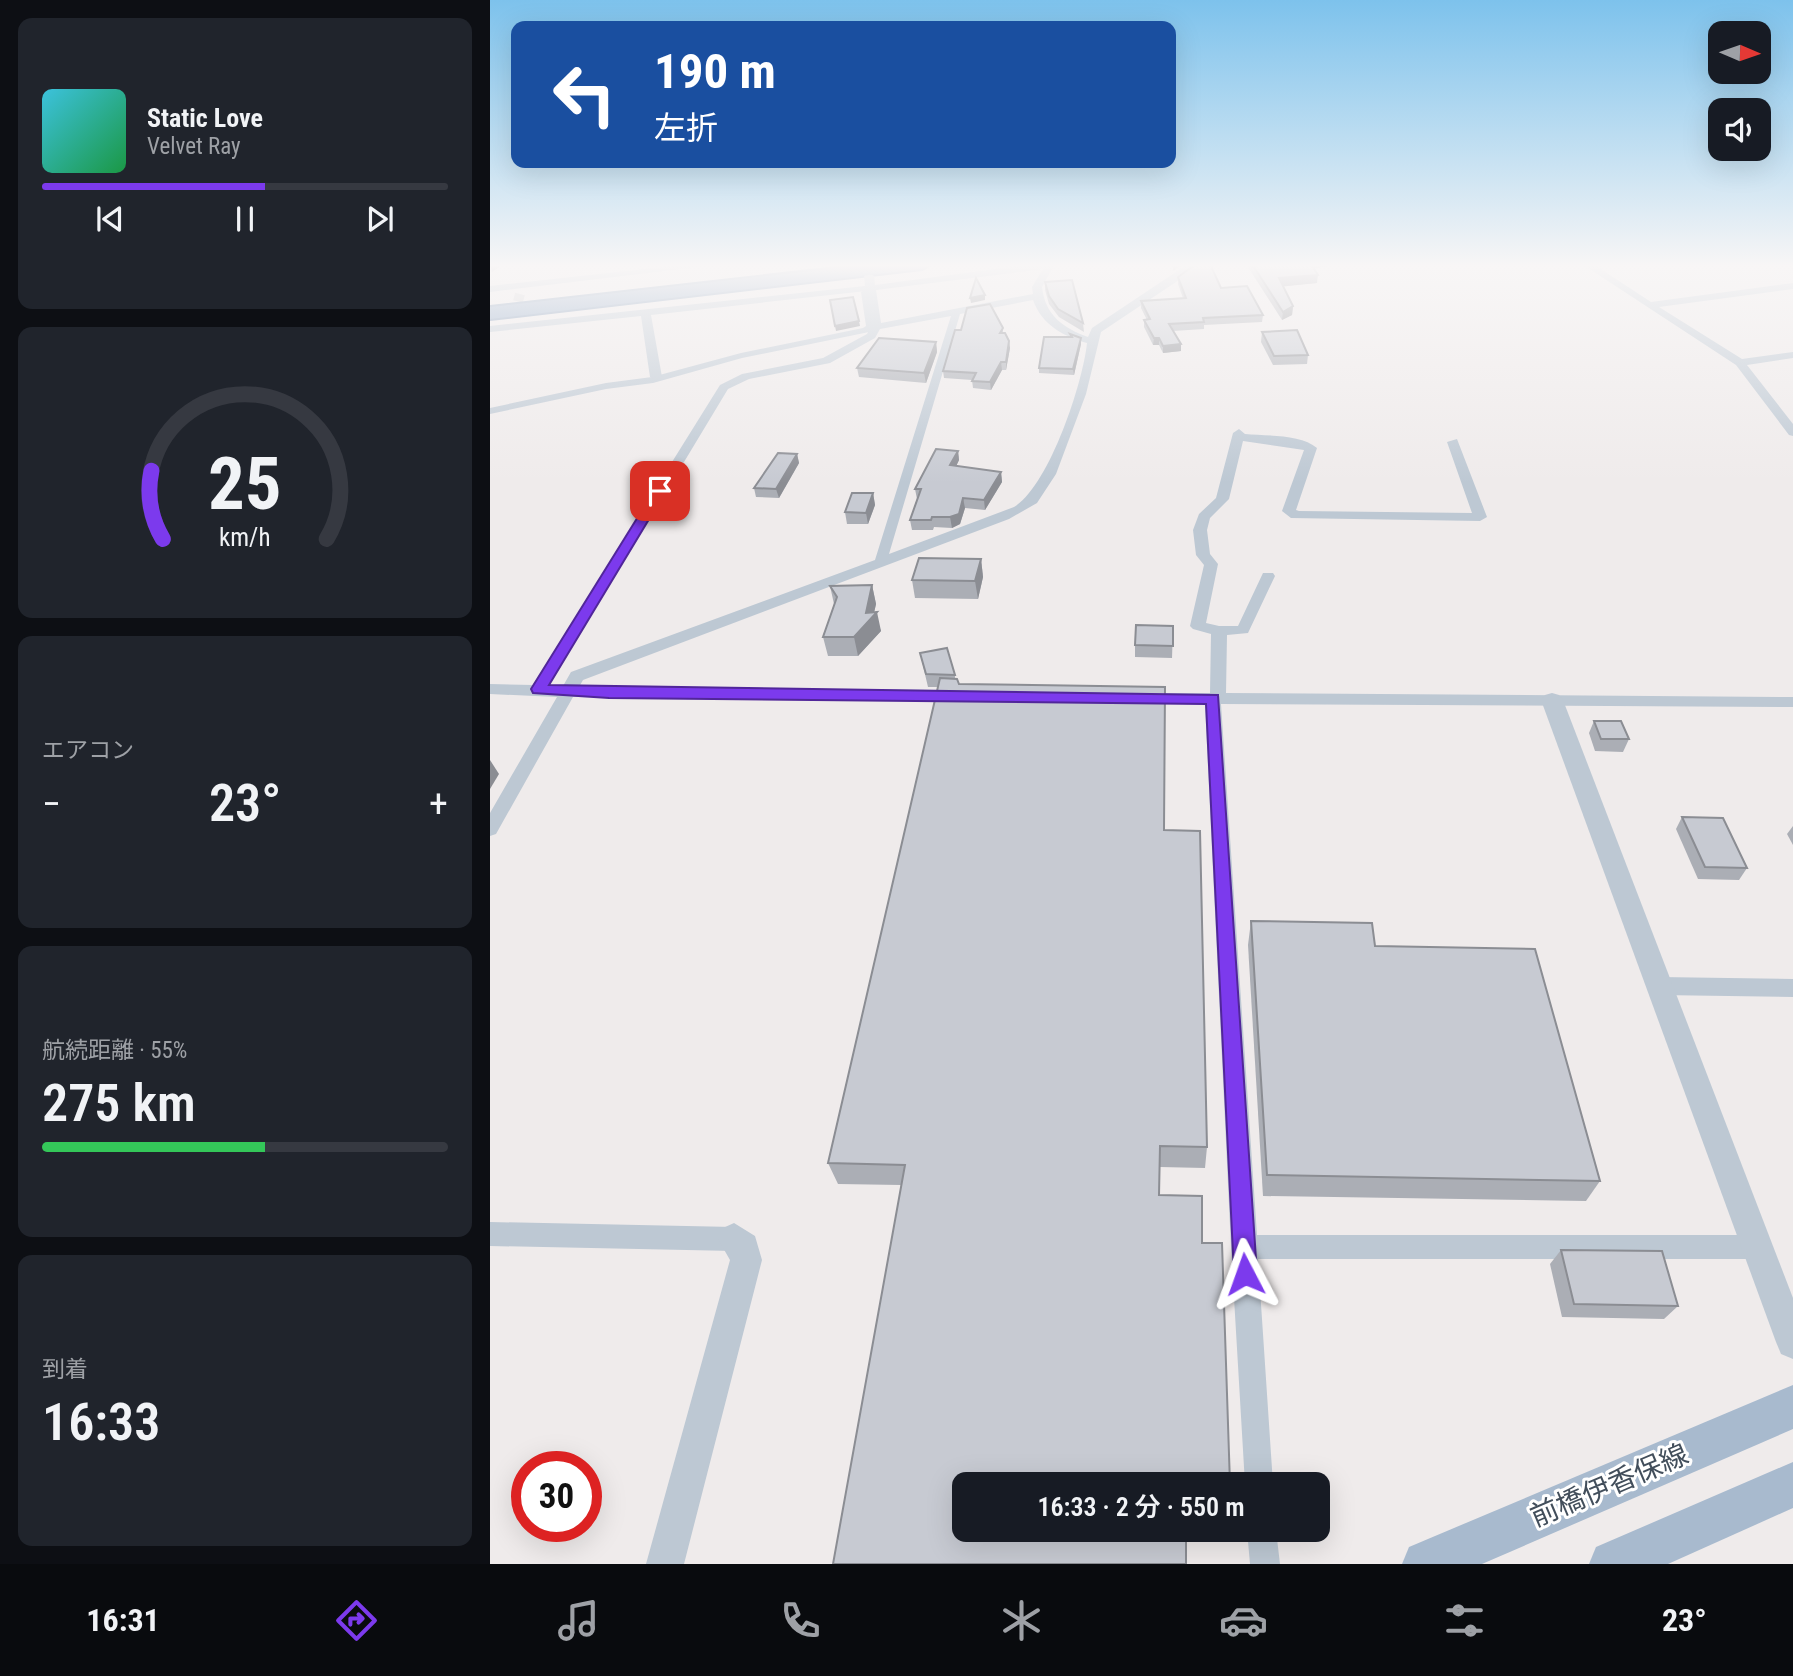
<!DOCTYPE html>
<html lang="ja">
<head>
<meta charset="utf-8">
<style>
	body { margin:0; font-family:"Roboto Condensed","Noto Sans JP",sans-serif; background:#20242c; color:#f1f3f6; height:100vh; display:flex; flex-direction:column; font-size:26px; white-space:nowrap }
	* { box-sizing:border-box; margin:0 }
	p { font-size:23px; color:#9ea1a6 }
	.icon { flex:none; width:38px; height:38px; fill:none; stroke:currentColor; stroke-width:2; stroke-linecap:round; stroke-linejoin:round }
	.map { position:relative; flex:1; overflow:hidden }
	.side { display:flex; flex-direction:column; gap:18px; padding:18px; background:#0d0f14; width:490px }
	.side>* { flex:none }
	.banner { position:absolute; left:21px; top:21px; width:665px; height:147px; border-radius:14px; box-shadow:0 7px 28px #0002; background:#1a4fa0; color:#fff; overflow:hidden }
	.needle { width:46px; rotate:92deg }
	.fabs { position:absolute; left:1218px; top:21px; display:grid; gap:14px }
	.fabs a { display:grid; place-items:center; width:63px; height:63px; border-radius:14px; background:#171b24; box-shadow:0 7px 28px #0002; font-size:35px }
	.speed { position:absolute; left:21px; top:1451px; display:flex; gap:14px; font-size:35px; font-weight:700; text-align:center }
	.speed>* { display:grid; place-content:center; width:91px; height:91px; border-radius:50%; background:#171b24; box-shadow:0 7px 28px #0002; line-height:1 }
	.speed .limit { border:10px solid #d22; background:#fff; color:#111 }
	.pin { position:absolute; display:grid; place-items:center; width:60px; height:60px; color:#fff; margin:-30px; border-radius:14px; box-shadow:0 4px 10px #0006 }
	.me { position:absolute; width:77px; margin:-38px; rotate:356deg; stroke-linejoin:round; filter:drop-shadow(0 0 5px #0008) }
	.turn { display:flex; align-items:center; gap:24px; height:147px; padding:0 28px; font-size:32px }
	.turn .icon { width:91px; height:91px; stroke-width:2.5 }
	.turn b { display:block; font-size:49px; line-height:60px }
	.big { font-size:52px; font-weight:600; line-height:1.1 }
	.side .card { flex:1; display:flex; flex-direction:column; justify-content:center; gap:10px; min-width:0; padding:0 24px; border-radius:14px; background:#20242c }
	.side .dial { align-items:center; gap:0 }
	.dial svg { height:182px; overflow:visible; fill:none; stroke:#363941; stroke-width:7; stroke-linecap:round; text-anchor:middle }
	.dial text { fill:#f1f3f6; stroke:none }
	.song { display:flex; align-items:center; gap:21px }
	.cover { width:84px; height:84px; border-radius:10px; background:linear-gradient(135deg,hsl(190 70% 55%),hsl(140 70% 35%)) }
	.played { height:7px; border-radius:4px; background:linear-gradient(90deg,#7c3aed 55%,#363941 55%) }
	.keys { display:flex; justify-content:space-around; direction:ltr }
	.heat { display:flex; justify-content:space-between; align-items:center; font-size:38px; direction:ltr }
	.charge { height:10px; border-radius:5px; background:linear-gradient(90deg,#34c759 55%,#363941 0) }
	.trip { position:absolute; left:462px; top:1472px; width:378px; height:70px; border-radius:14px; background:#171b24; box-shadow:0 7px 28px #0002; font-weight:600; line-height:70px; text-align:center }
	.menu { display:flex; height:112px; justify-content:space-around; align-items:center; background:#090b0e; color:#9ea1a6 }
	.menu .icon { width:49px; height:49px }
	.menu .active { color:#7c3aed }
	.menu b { font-size:32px; color:#f1f3f6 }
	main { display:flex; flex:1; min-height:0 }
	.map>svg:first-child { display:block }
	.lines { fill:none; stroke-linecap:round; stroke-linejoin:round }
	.minor-tunnel { stroke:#ccccce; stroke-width:10; stroke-dasharray:10 5; stroke-linecap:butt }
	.motorway-casing { stroke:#6987ac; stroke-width:4 }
	.pedestrian { fill:#bdc8d3; fill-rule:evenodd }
	.minor { fill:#bdc8d3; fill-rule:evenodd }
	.tertiary { fill:#bdc8d3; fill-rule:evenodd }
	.primary { fill:#a8bace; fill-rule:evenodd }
	.motorway { fill:#7e9cc0; fill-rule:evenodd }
	.wall { fill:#abaeb5 }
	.shaded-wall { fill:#8b8d93 }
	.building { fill:#c7cad2; stroke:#8b8d93; stroke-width:2 }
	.route { fill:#7c3aed; stroke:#51269a; stroke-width:2 }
	.labels { text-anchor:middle; stroke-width:6; stroke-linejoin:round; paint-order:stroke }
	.near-street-label { font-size:28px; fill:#424e5b; stroke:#fff }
</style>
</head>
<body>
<main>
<section class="side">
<div class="card">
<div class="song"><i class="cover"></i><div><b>Static Love</b><p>Velvet Ray</p></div></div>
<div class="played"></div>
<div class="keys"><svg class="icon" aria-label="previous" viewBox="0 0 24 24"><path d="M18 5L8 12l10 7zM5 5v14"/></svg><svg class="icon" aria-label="pause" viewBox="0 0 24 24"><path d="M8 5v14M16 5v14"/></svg><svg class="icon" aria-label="next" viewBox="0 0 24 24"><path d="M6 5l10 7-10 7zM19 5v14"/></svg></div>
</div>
<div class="card dial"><svg viewBox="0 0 100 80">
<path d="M14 69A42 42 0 1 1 86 69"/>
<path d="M14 69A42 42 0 0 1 9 39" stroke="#7c3aed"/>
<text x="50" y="56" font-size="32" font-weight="700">25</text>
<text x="50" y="72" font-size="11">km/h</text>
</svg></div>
<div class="card"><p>エアコン</p>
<div class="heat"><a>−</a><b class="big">23°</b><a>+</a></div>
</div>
<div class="card"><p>航続距離 · 55%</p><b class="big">275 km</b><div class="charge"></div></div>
<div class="card"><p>到着</p><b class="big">16:33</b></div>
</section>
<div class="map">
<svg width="1303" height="1564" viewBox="0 0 1303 1564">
	<rect width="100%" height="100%" fill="#efebeb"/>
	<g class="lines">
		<polyline class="minor-tunnel" points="24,316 30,294"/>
		<defs>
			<polygon id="motorway" points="382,264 441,264 432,269 0,319 0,307"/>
		</defs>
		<use href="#motorway" class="motorway-casing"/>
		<polygon class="pedestrian" points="375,290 379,292 384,326 379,332 252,358 163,383 116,389 0,414 0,408 116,383 162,377 251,353 373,328 376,326 371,292"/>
		<g class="minor">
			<polygon points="200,264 233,264 0,292 0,286"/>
			<path d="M543,264h28l-8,3 -11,20c3,28 21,41 46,50l4,-9 96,-64h10l-4,6 -93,62 -15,62 -30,80 -19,29 -28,16 -426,161 -4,7 380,3 6,1 2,4 -2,4 -392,-2 -77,137 -6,2v-23l67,-116 -67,-3v-10l43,1 187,-300 22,-11 81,-16 44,-24 4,-7 -5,-36 -215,24 11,62 -6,3 -6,-3 -9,-61 -151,16v-6l375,-40 -1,-10 5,-3 5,3 1,9zM553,269l-11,18 1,7 -152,29 -5,-33zM543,300c9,25 30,36 54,43 -4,40 -38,143 -73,164l-125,47 71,-240zM461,316l-76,244 -304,112 -8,14h-14l179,-297 21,-10 81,-16 45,-25 5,-9z"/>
			<polygon points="1092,264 1103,264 1161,302 1303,283 1303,289 1169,307 1252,359 1303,352 1303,358 1257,365 1303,424 1303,436 1299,435 1246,365"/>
			<path d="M749,429l6,5c21,2 56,0 72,14l-21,62 3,1 173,2 -25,-71 10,-3 30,78 -7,4 -189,-3 -9,-7 22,-61 -61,-9 -14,58 -19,19 -3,12 3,24 8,10 -12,59 13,3h19l25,-53h10l2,3 -27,57 -21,2 -1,58 567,4v10l-572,-3 36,531h500l9,3 3,9 -3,9 -9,3h-499l15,225h-28l-14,-237 -26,-543 -64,-1 -8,-5 8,-5h69l1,-59 -18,-5 -3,-3 14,-61 -8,-10 -3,-25 6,-16 17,-16 17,-65z"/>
			<polygon points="1169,977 1303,979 1303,997 1169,995 1162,992 1159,986 1162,980"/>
			<polygon points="0,1222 244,1227 253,1230 256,1239 253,1248 244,1251 0,1246"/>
			<polygon points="757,1530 786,1530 790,1564 760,1564"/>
		</g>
		<g class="tertiary">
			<polygon points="1062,693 1069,695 1073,700 1303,1298 1303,1359 1291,1354 1286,1342 1051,700 1055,695"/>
			<polygon points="244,1223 265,1236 272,1260 194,1564 156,1564 240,1260 228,1239 233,1228"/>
		</g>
		<g class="primary">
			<polygon points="1303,1385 1303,1429 992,1564 912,1564 919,1547"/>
			<polygon points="1303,1462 1303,1508 1178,1564 1099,1564 1106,1547"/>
		</g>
		<use href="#motorway" class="motorway"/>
	</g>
	<g class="wall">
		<polygon points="756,264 854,264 824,268 827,283 793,286 803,306 802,315 792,320"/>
		<polygon points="688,277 731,288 773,315 772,322 714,325 714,329 683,331 691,351 673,353 669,345 663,345 654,327 654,320 657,320 651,308 651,301 693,298 688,284"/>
		<polygon points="555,282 593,323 594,332 569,317 559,304 555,290"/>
		<polygon points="513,328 513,333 520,348 516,370 512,370 501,390 483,388 482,380 454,378 453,371"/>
		<polygon points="772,332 818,355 817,364 783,365 771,342"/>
		<polygon points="580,334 591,338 591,344 584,375 549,373 549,368 580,337"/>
		<polygon points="446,342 447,352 436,383 369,377 367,368"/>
		<polygon points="468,451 469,460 466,466 511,472 512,482 495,510 475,508 470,524 462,528 444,527 443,530 422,530 420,520 427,499 425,489"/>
		<polygon points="307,454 309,463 289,498 266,497 264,488"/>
		<polygon points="383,493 385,505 378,524 357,524 355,512"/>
		<polygon points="491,559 493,577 488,599 425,598 422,580"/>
		<polygon points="382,585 386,604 384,613 391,631 368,656 338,656 333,637 344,604 340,586"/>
		<polygon points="683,626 682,658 645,657 645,645"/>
		<polygon points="430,653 465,675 465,679 469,684 674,830 717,1147 715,1168 670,1167 669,1195 712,1243 740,1484 411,1185 348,1184 338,1163 448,687 438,687"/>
		<polygon points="1104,721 1139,739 1133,752 1105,751 1099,733"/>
		<polygon points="1192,817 1257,868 1249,880 1208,879 1186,829"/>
		<polygon points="1303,826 1303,845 1297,834"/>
		<polygon points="761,921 885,946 1110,1181 1096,1201 773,1196 758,945"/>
		<polygon points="1071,1250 1188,1306 1174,1319 1072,1317 1060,1264"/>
	</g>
	<g class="shaded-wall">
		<polygon points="0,264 14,264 2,272"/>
		<polygon points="683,264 693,264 683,271"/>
		<polygon points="819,264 854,264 818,269"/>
		<polygon points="828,275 827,283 788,287 789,278"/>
		<polygon points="495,295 495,300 481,303 480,298"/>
		<polygon points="803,306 802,315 792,320 793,312"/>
		<polygon points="369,321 370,326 346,331 345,326"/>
		<polygon points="591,338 591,344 584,375 583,369"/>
		<polygon points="664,338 669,338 669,345 663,345"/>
		<polygon points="519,341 520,348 516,370 516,362"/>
		<polygon points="446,342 447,352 436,383 434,373"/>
		<polygon points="691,344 691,351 673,353 673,346"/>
		<polygon points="511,362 512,370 501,390 500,382"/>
		<polygon points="468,451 469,460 462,475 460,465"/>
		<polygon points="307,454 309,463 289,498 286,489"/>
		<polygon points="511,472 512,482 495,510 494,500"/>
		<polygon points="383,493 385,505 378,524 376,513"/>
		<polygon points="473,498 475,508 470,524 462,528 460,517"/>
		<polygon points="491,559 493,577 488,599 485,581"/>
		<polygon points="382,585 386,604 383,617 387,612 391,631 368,656 364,637 376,613"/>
		<polygon points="0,760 9,774 0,789"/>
	</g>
	<g class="building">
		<polygon points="706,264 720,264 731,288 757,286 773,315 713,318 714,322 679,324 691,344 673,346 669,338 664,338 654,320 660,319 651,301 696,298 688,277"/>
		<polygon points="762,264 821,264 828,275 789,278 803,306 793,312"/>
		<polygon points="486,278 495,295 480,298"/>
		<polygon points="582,280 593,323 568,309 559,296 555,282"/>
		<polygon points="363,297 369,321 345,326 340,300"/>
		<polygon points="500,304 513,328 510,333 515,333 519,341 516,362 511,362 500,382 482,381 486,373 453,371 465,330 471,330 477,308"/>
		<polygon points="807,330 818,355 784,356 772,332"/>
		<polygon points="580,334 591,338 583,369 549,368 554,337 582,337"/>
		<polygon points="389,338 446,342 434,373 367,368"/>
		<polygon points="446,449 468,451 460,465 511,472 494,500 473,498 469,514 460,517 442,517 441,520 420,520 431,489 425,489"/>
		<polygon points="288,453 307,454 286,489 264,488"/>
		<polygon points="362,493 383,493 376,513 355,512"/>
		<polygon points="429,558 491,559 485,581 422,580"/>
		<polygon points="382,585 376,613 387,612 364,637 333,637 347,597 340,586"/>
		<polygon points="646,625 683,626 683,646 645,645"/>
		<polygon points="457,648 465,675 436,674 430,653"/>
		<polygon points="450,678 467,679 469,684 675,687 674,830 710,831 717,1147 670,1146 669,1195 712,1196 712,1243 732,1243 740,1484 474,1484 474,1530 696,1530 696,1564 343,1564 415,1165 338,1163"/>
		<polygon points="1104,721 1131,721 1139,739 1111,739"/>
		<polygon points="1192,817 1233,818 1257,868 1215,867"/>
		<polygon points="761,921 882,923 885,946 1045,949 1110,1181 777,1175"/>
		<polygon points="1071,1250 1172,1251 1188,1306 1084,1304"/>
	</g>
	<linearGradient id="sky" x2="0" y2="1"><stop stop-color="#7dc2ec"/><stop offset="0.55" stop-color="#f8f6f6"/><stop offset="1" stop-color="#f8f6f6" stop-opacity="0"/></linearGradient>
	<rect width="1303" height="483" fill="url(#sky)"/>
	<polygon class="route" points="170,487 176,491 59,685 728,695 767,1274 763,1282 755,1285 747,1282 744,1274 716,704 119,698 43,693 41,689 164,491"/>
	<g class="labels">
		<g class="near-street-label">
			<text transform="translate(1119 1485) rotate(-23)" y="10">前橋伊香保線</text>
		</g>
	</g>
</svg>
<div class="fabs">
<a><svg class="needle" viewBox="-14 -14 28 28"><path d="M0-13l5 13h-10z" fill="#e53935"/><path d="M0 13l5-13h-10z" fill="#9ea1a6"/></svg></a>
<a><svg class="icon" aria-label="sound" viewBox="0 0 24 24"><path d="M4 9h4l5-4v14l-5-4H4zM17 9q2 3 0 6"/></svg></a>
</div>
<div class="speed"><div class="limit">30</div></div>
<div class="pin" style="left:170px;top:491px;background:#d93025"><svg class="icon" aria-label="arrive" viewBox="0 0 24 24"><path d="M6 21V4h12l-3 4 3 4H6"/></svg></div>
<svg class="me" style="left:755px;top:1274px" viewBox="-20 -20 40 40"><path d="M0-17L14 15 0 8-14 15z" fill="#7c3aed" stroke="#fff" stroke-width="4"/></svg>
<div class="trip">16:33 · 2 分 · 550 m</div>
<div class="banner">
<div class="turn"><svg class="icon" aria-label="left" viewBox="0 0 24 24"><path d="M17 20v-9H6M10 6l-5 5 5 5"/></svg><div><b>190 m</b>左折</div></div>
</div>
</div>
</main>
<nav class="menu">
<b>16:31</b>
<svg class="icon active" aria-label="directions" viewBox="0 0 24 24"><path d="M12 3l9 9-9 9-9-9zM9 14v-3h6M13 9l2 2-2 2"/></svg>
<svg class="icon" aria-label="music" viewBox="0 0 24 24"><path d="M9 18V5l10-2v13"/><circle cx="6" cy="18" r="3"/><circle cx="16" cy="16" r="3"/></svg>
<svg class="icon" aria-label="phone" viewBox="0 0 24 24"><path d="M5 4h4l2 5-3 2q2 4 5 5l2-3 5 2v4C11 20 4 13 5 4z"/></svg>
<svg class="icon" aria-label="climate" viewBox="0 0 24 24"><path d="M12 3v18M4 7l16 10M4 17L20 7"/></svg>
<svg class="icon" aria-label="car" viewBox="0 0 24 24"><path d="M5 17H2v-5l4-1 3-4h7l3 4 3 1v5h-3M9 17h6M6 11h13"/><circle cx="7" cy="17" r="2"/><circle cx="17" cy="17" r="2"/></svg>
<svg class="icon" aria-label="filters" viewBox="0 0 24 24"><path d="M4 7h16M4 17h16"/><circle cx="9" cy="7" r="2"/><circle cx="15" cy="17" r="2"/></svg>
<b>23°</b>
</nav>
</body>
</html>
